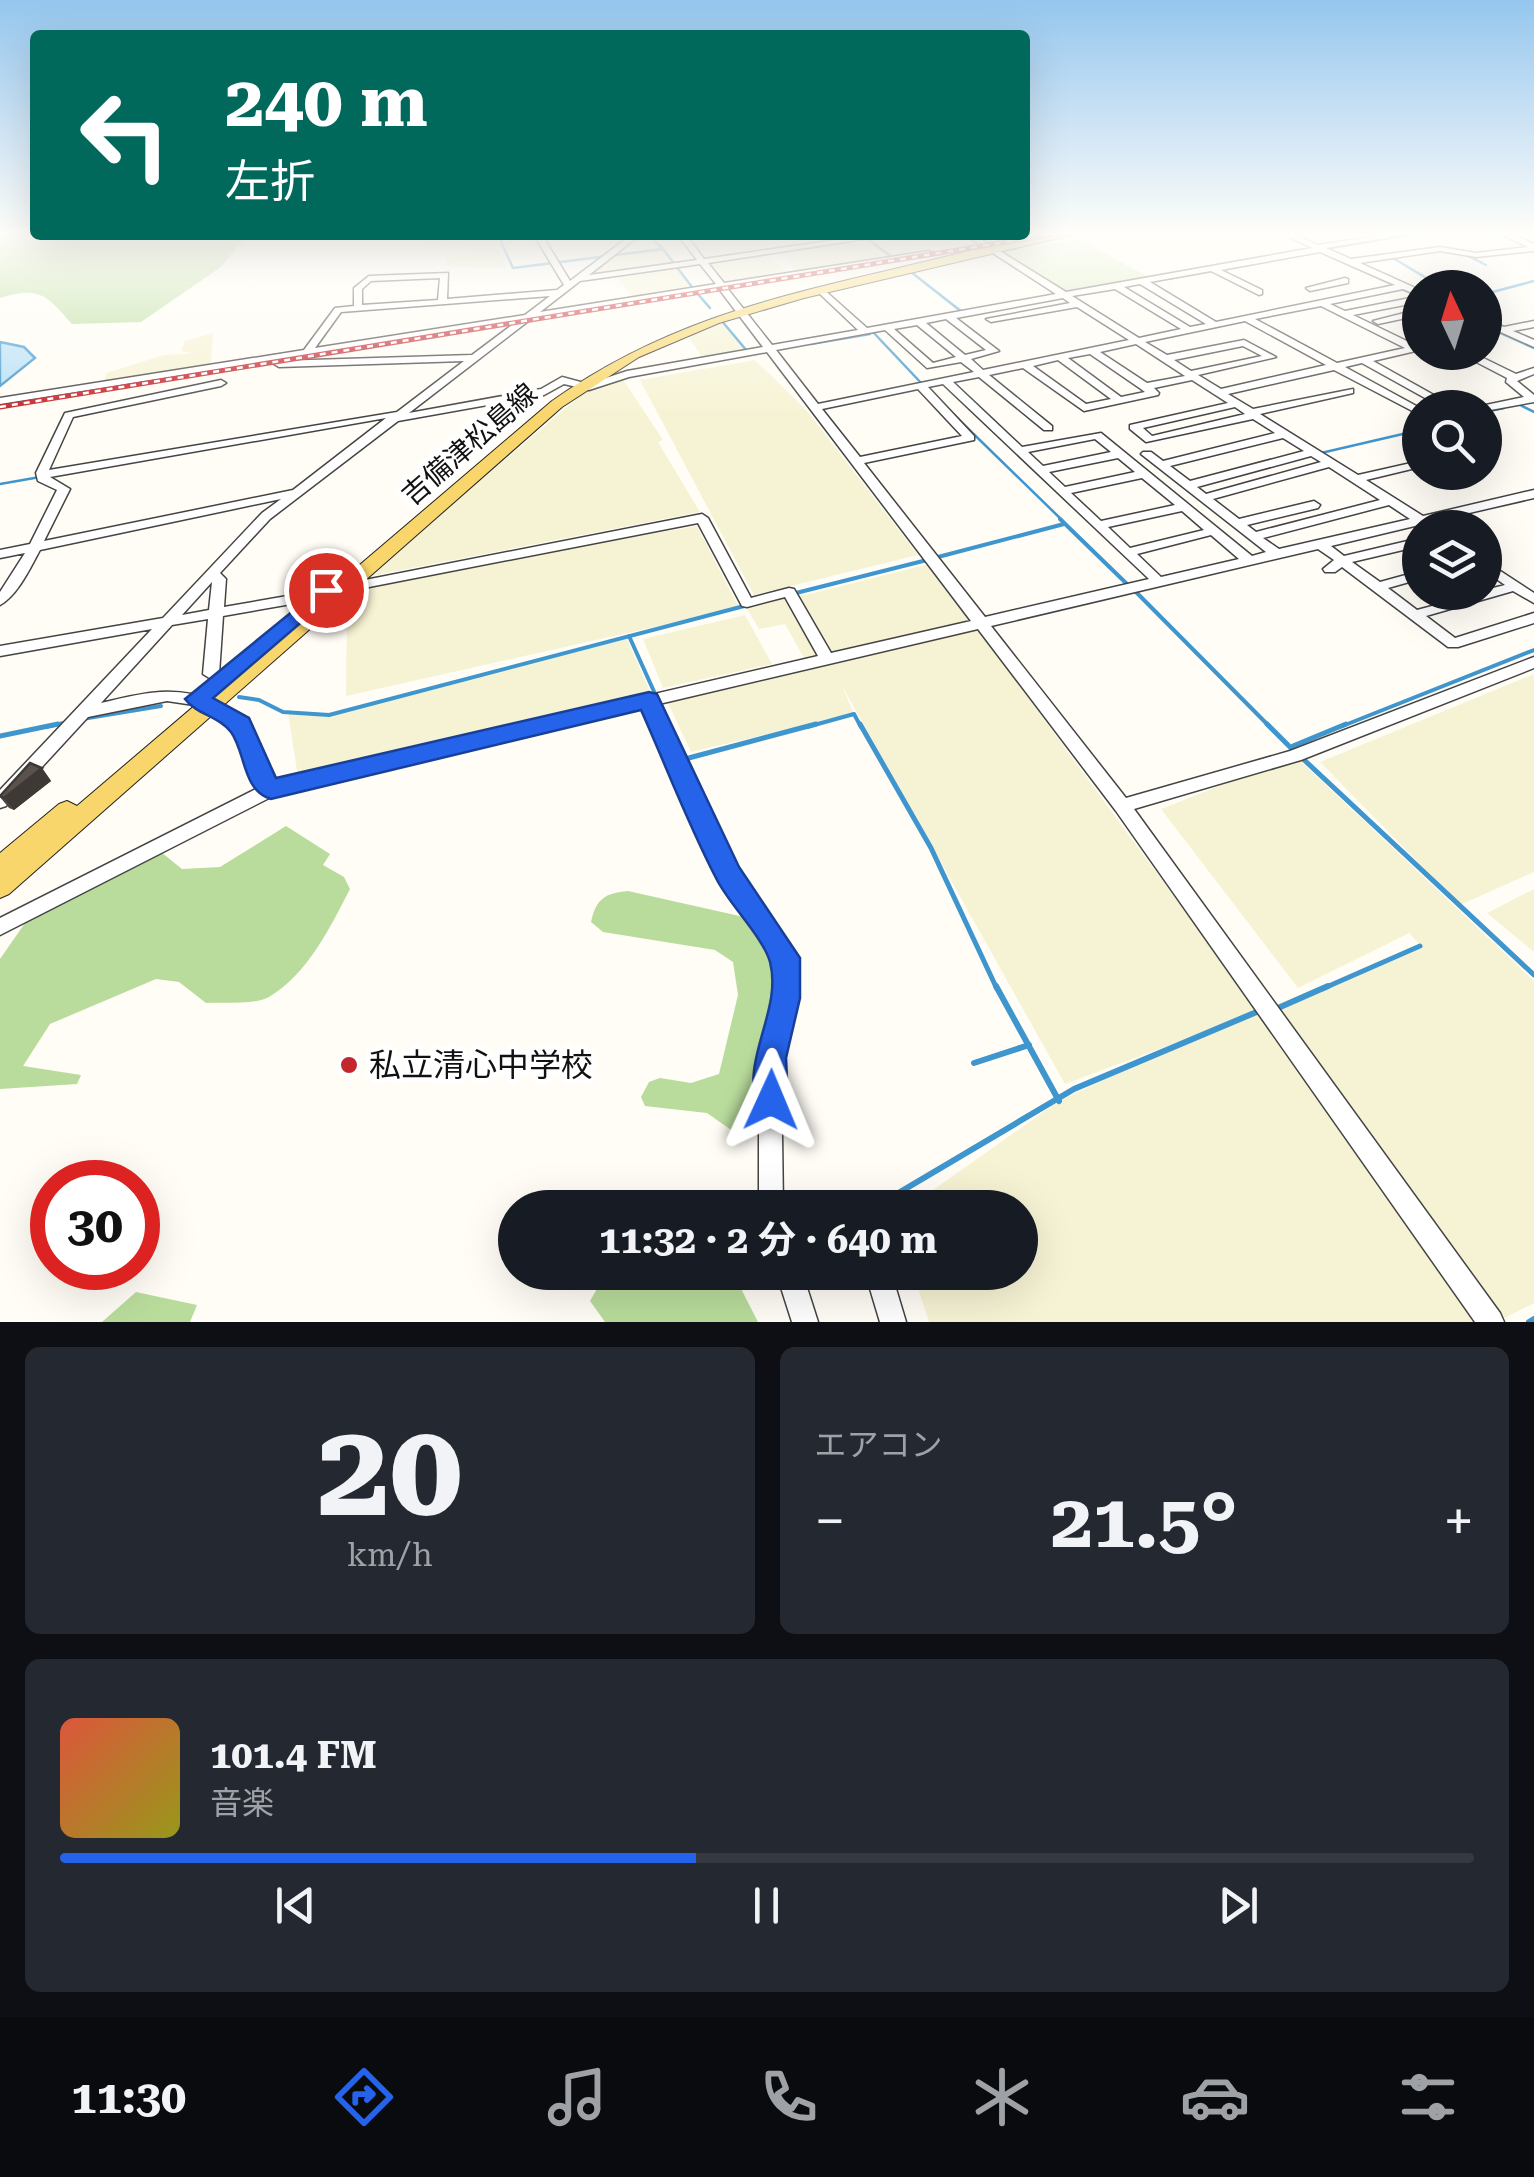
<!DOCTYPE html>
<html lang="ja">
<head>
<meta charset="utf-8">
<style>
	body { margin:0; font-family:"Roboto Serif","Noto Sans JP",serif; background:#242831; color:#f1f3f6; height:100vh; display:flex; flex-direction:column; font-size:38px; white-space:nowrap }
	* { box-sizing:border-box; margin:0 }
	p { font-size:32px; color:#9ea1a6 }
	.icon { flex:none; width:55px; height:55px; fill:none; stroke:currentColor; stroke-width:2; stroke-linecap:round; stroke-linejoin:round }
	.map { position:relative; height:1322px; overflow:hidden }
	.details { display:flex; flex-direction:column; gap:25px; padding:25px; background:#0d0f14; flex:1 }
	.details>* { flex:none }
	.banner { position:absolute; left:30px; top:30px; width:1000px; height:210px; border-radius:10px; box-shadow:0 10px 40px #0002; background:#00695c; color:#fff; overflow:hidden }
	.needle { width:65px; rotate:356deg }
	.controls { position:absolute; left:1402px; top:270px; display:grid; gap:20px }
	.controls a { display:grid; place-items:center; width:100px; height:100px; border-radius:50%; background:#171b24; box-shadow:0 10px 40px #0002; font-size:50px }
	.speed { position:absolute; left:30px; top:1160px; display:flex; gap:20px; font-size:50px; font-weight:700; text-align:center }
	.speed>* { display:grid; place-content:center; width:130px; height:130px; border-radius:50%; background:#171b24; box-shadow:0 10px 40px #0002; line-height:1 }
	.speed .limit { border:15px solid #d22; background:#fff; color:#111 }
	.pin { position:absolute; display:grid; place-items:center; width:85px; height:85px; color:#fff; margin:-42px; border:5px solid #fff; border-radius:50%; box-shadow:0 2px 10px #0007 }
	.me { position:absolute; width:110px; margin:-55px; rotate:1deg; stroke-linejoin:round; filter:drop-shadow(0 0 8px #0008) }
	.turn { display:flex; align-items:center; gap:35px; height:210px; padding:0 30px; font-size:45px }
	.turn .icon { width:130px; height:130px; stroke-width:2.5 }
	.turn b { display:block; font-size:70px; line-height:85px }
	.big { font-size:75px; font-weight:700; line-height:1.1 }
	.details .tile { flex:1; display:flex; flex-direction:column; justify-content:center; gap:15px; min-width:0; padding:0 35px; border-radius:15px; background:#242831 }
	.details .dial { align-items:center; gap:0 }
	.dial b { font-size:130px; line-height:1 }
	.song { display:flex; align-items:center; gap:30px }
	.cover { width:120px; height:120px; border-radius:15px; background:linear-gradient(135deg,hsl(10 70% 55%),hsl(60 70% 35%)) }
	.played { height:10px; border-radius:5px; background:linear-gradient(90deg,#2563eb 45%,#363941 45%) }
	.keys { display:flex; justify-content:space-around; direction:ltr }
	.heat { display:flex; justify-content:space-between; align-items:center; font-size:55px; direction:ltr }
	.details .tiles { flex:1; display:grid; gap:25px; grid-template-columns:1fr 1fr }
	.tile:last-child { grid-column:span 2 }
	.trip { position:absolute; left:498px; top:1190px; width:540px; height:100px; border-radius:50px; background:#171b24; box-shadow:0 10px 40px #0002; font-weight:700; line-height:100px; text-align:center }
	.menu { display:flex; height:160px; justify-content:space-around; align-items:center; background:#090b0e; color:#9ea1a6 }
	.menu .icon { width:70px; height:70px }
	.menu .on { color:#2563eb }
	.menu b { font-size:45px; color:#f1f3f6 }
	.map>svg:first-child { display:block }
	.farmland { fill:#f6f3d4 }
	.green { fill:#d5ebbd }
	.forest { fill:#b9dc9c }
	.water { fill:#b9e0f7; stroke:#3f96cf; stroke-width:2.5 }
	.lines { fill:none; stroke-linecap:round; stroke-linejoin:round }
	.stream-far3 { stroke:#3f96cf; stroke-width:2.5 }
	.stream-far2 { stroke:#3f96cf; stroke-width:4 }
	.stream-far1 { stroke:#3f96cf; stroke-width:5 }
	.stream { stroke:#3f96cf; stroke-width:6 }
	.minor-casing { stroke:#444; stroke-width:3 }
	.major-casing { stroke:#222; stroke-width:2 }
	.minor { fill:#fff; fill-rule:evenodd }
	.major { fill:#f9d66b; fill-rule:evenodd }
	.rail-casing { stroke:#c4262e; stroke-width:5 }
	.rail { stroke:#fff; stroke-width:2.5; stroke-dasharray:6; stroke-linecap:butt }
	.wall { fill:#4d4742 }
	.shaded-wall { fill:#3f3936 }
	.building { fill:#5a524d; stroke:#3f3936; stroke-width:2.5 }
	.route { fill:#2563eb; stroke:#184099; stroke-width:2.5 }
	.poi-dot { fill:#c4262e; stroke:#fff; stroke-width:4 }
	.labels { text-anchor:middle; stroke-width:10; stroke-linejoin:round; paint-order:stroke }
	.street-label { font-size:28px; fill:#111; stroke:#fff }
	.near-poi-label { font-size:32px; fill:#111; stroke:#fff; text-anchor:start }
</style>
</head>
<body>
<div class="map">
<svg width="1534" height="1322" viewBox="0 0 1534 1322">
	<rect width="100%" height="100%" fill="#fffdf5"/>
	<g class="farmland">
		<polygon points="433,235 493,235 484,239 491,251 499,250 507,268 447,266 446,257 473,253 465,242 444,246 441,242 428,243"/>
		<polygon points="686,235 756,235 769,247 703,256"/>
		<polygon points="891,235 966,235 973,239 892,255 869,239"/>
		<polygon points="867,239 888,256 798,271 779,253"/>
		<polygon points="663,249 677,266 621,274 612,269 613,274 585,277 612,256"/>
		<polygon points="768,255 787,272 729,281 721,279 708,263"/>
		<polygon points="677,268 691,286 631,296 616,276"/>
		<polygon points="721,320 748,351 704,360 687,334"/>
		<polygon points="213,333 211,365 104,383 106,373 164,355 193,353 181,351 185,341"/>
		<polygon points="755,360 808,412 918,555 754,595 640,380"/>
		<polygon points="622,378 663,440 658,442 700,512 366,577 592,386"/>
		<polygon points="697,526 739,608 346,696 347,603 365,584"/>
		<polygon points="929,564 973,620 830,652 797,597"/>
		<polygon points="784,596 799,621 825,654 804,658 785,624 759,629 747,609"/>
		<polygon points="745,615 772,664 663,688 643,639"/>
		<polygon points="976,627 1256,1008 1271,1013 1420,945 1409,933 1298,988 1161,809 1295,756 1534,981 1534,1303 1497,1322 929,1322 913,1273 1020,1272 1020,1208 909,1207 1059,1101 1207,1031 1065,1084 842,686 854,714 691,752 668,703 827,658"/>
		<polygon points="627,639 652,696 298,777 288,713 329,714"/>
		<polygon points="1534,674 1534,872 1460,905 1320,762"/>
		<polygon points="1534,889 1534,952 1487,913"/>
	</g>
	<polygon class="green" points="1078,239 1150,278 1068,294 1002,251"/>
	<g class="forest">
		<path d="M0,233l35,2h219l-11,5 -22,27 -80,55 -69,2c-24,-27 -31,-39 -72,-26z"/>
		<path d="M286,826l44,28 -7,11 21,12 6,12c-19,37 -43,86 -81,108 -15,8 -45,5 -63,6l-27,-21 -23,-3 -106,45 -27,42 58,9 -4,9 -77,5v-130l25,-36 136,-71 21,17 38,-2z"/>
		<path d="M628,891l116,26 25,23 7,42 -19,75 -3,79 -20,-4 -27,-19 -62,-7 -4,-9 8,-15 11,-4 31,5 28,-9 19,-79 -5,-33 -18,-12 -112,-18 -12,-10c5,-23 14,-29 37,-31z"/>
		<polygon points="606,1273 733,1273 758,1322 605,1322 590,1301"/>
		<polygon points="136,1292 197,1305 190,1322 102,1322"/>
	</g>
	<polygon class="water" points="0,342 24,347 35,358 0,386"/>
	<g class="lines">
		<g class="stream-far3">
			<polyline points="504,235 501,242 513,268 663,249 692,287"/>
			<polyline points="648,235 663,249"/>
			<polyline points="869,240 889,255"/>
			<polyline points="1326,249 1419,233"/>
			<polyline points="1457,250 1486,265"/>
			<polyline points="1332,257 1420,297"/>
			<polyline points="1393,258 1443,288"/>
			<polyline points="911,272 962,312"/>
			<polyline points="1148,282 1212,271"/>
			<polyline points="697,293 710,308"/>
			<polyline points="1485,294 1534,281"/>
			<polyline points="721,320 747,351"/>
			<polyline points="1485,326 1534,348"/>
			<polyline points="872,331 924,386"/>
			<polyline points="811,344 870,334"/>
			<polyline points="1518,404 1534,412"/>
			<polyline points="949,410 1063,521"/>
			<polyline points="1485,412 1504,408"/>
			<polyline points="1321,453 1420,430"/>
			<polyline points="1314,456 1362,488"/>
			<polyline points="0,484 40,477"/>
			<polyline points="1387,504 1404,515"/>
		</g>
		<g class="stream-far2">
			<polyline points="1060,519 1128,585"/>
			<polyline points="938,557 1064,524"/>
			<polyline points="1135,591 1270,727"/>
			<polyline points="796,593 927,560"/>
			<polyline points="629,636 670,727"/>
			<polyline points="239,697 259,700 283,712 329,715 748,605"/>
			<polyline points="82,719 161,706"/>
			<polyline points="46,727 68,722"/>
			<polyline points="807,727 854,714 861,727"/>
			<polyline points="1340,727 1534,650"/>
		</g>
		<g class="stream-far1">
			<polyline points="669,724 685,759 816,724"/>
			<polyline points="860,724 931,848 997,989"/>
			<polyline points="1267,724 1294,751"/>
			<polyline points="0,736 58,724"/>
			<polyline points="1293,746 1346,724"/>
			<polyline points="1301,757 1534,975"/>
			<polyline points="1322,989 1420,946"/>
		</g>
		<g class="stream">
			<polyline points="996,986 1059,1101"/>
			<polyline points="1278,1008 1328,986"/>
			<polyline points="974,1063 1029,1045"/>
			<polyline points="873,1208 1074,1089 1259,1011"/>
			<polyline points="1529,1322 1534,1319"/>
		</g>
		<defs>
			<g id="minor">
				<path d="M1281,233h10l27,12 79,-12h17l-88,15 25,11 89,-12 36,6 52,-6 -29,-14h10l25,11v7l-58,6 -36,-6 -80,12 60,27v6l-17,-7 -73,15 15,7 75,-15v6l-67,13 62,30 5,-1v6l-47,11 84,47h-14l-81,-45 -17,4 75,41v7l-86,-45 -106,24 25,15 100,-20v4l-93,21 98,61 62,-14v6l-54,13 57,36 111,-26v8l-104,24 -6,4 -5,-1 -88,21 13,10 76,-18v8l-68,16 28,20 40,-11v8l-32,9 29,22 68,-18v-2l20,-5 -20,-14v-10l49,32v10l-21,-12 -87,25 29,22 79,-25v10l-76,24h-10l-106,-80 -7,5h-10l-2,-3 11,-9 -16,-11 -327,77 135,172 164,-47 244,-94v11l-233,92 -167,49 366,504 4,9h-29l-359,-511 -138,-182 -319,75 76,165 60,89 2,21 -16,79 2,150h-24v-150l18,-79 -2,-19 -54,-81 -77,-172 -369,88 -275,140v-17l260,-131 -10,-19 -11,-33 -7,-9 -38,-21 -27,-4 -79,16 -82,89 -6,2v-18l152,-161 -152,27v-10l163,-28 99,-105 19,-14 -241,51c-10,18 -22,45 -40,55v-13l25,-39 -25,5v-8l30,-6 27,-54 -19,-9 -2,-8 29,-60 156,-33 5,3 -5,3 -148,31 -24,53 348,-58 67,-51 -185,6 -5,-3 5,-3 193,-6 44,-33 -516,82v-6l304,-48 31,-42 19,-2v-18l15,-12 79,-3 -1,26 110,-9 7,-5 -30,-50h8l28,46 61,-46h9l-51,40 108,-15 -19,-25h8l18,24 166,-24h20l-182,28 16,20 205,-32 4,2 -206,35 45,57 86,-15 -39,-37v-4l3,-1 45,40 189,-34 -91,-59h9l92,57 246,-44zM1320,252l75,33 -179,37 -66,-40 61,-11 48,24 3,-1v-4l-41,-20zM700,264l16,20 -176,28 40,-31zM440,278l-2,22 -76,5v-16l9,-8zM1140,284l66,40 -16,3 -66,-40zM719,289l44,58 -136,24 -39,13 -26,-7 -21,12 -132,24 122,-94zM1115,289l66,40 -42,9 -67,-42zM550,296l-25,19 -210,33 26,-36zM1063,298l7,5 -84,16 5,3 86,-15 52,33 -146,30 -12,-11 28,-8 -43,-33zM1321,306l84,42 -68,15 -82,-44zM946,319l40,31 -21,5 -39,-32zM1245,321l81,44 -105,24 -23,-14 78,-18 -32,-17 -77,15 -22,-13zM917,325l39,32 -23,6 -39,-34zM885,330l42,38 34,-6 13,10 -156,32 -42,-54zM1136,344l49,32 -38,7 -47,-31zM1243,346l19,10 -71,15 -17,-11zM767,352l204,269 -140,32 -37,-64 -5,-1 -38,10 -43,-80 -6,-4 -337,66 -18,10 -34,-6 -20,11 -69,12 2,-28 -6,-6 50,-54 128,-98 146,-26 20,-11 25,6 40,-13zM1090,354l51,35 4,3 -24,5 -53,-39zM1058,360l53,39 -25,5 -53,-38zM1023,368l61,43 74,-16 1,-2 -5,-5 38,-8 36,23 -98,22v4l16,13 107,-23 22,14 -112,28 -12,-9h-8l-2,2 125,98 -14,4 -151,-123 -79,14 -69,-65 26,-5 65,53h8v-4l-63,-51zM943,384l206,195 -164,38 -121,-154 110,-23v-4l-46,-49zM918,389l44,47 -102,21 -38,-48zM1235,407l10,7 -93,22 -9,-8zM386,418l-93,72 -249,51 26,-52 -20,-12zM1283,438l21,13 -114,30 -20,-15zM1095,439l16,13 -68,14 -15,-14zM1311,456l10,6 -115,32 -9,-7zM1118,458l17,14 -70,15 -16,-15zM1329,467l51,33 -124,32 -9,-7 71,-17 2,-3 -6,-4 -75,18 -26,-20zM1142,478l33,27 -74,16 -30,-28zM1389,505l21,14 -131,30 -16,-11zM1182,511l22,19 -74,18 -22,-21zM698,523l44,83 5,1 38,-10 33,59 -543,126c-12,-16 -12,-35 -22,-51 -8,-14 -22,-22 -37,-29 -40,-18 -74,-9 -115,1l71,-78 36,-6 -5,55 8,5 8,-5 4,-58 74,-13 18,-10 35,6 19,-12zM1211,535l28,24 -78,18 -24,-23zM212,582l-3,28 -27,5z"/>
				<polygon points="1345,278 1348,279 1348,283 1310,291 1306,288"/>
				<polygon points="1420,309 1420,315 1378,324 1373,321"/>
				<polygon points="1485,319 1504,327 1534,321 1534,327 1513,331 1534,340 1534,347 1485,325"/>
				<polygon points="1457,352 1471,352 1516,374 1534,368 1534,374 1517,381 1534,395 1534,402 1485,411 1485,408 1480,408 1481,406 1524,397 1506,382 1507,378"/>
				<polygon points="776,1272 802,1272 818,1322 792,1322"/>
				<polygon points="865,1272 891,1272 906,1322 880,1322"/>
			</g>
			<path id="major" d="M1058,233h22l-276,65 -85,25 -80,34 -77,50 -553,487 -9,4v-45l59,-49 8,-3 10,5 475,-405c107,-75 209,-101 334,-130 57,-13 114,-29 172,-38z"/>
		</defs>
		<use href="#minor" class="minor-casing"/>
		<use href="#major" class="major-casing"/>
		<use href="#minor" class="minor"/>
		<use href="#major" class="major"/>
		<defs>
			<polyline id="rail" points="0,407 1061,233"/>
		</defs>
		<use href="#rail" class="rail-casing"/>
		<use href="#rail" class="rail"/>
	</g>
	<polygon class="wall" points="42,768 51,781 14,810 9,808 0,797"/>
	<polygon class="shaded-wall" points="42,768 51,781 14,810 4,798"/>
	<polygon class="building" points="30,763 42,768 4,798 0,796"/>
	<linearGradient id="sky" x2="0" y2="1"><stop stop-color="#95c6ee"/><stop offset="0.56" stop-color="#fffefa"/><stop offset="1" stop-color="#fffefa" stop-opacity="0"/></linearGradient>
	<rect width="1534" height="418" fill="url(#sky)"/>
	<path class="route" d="M326,584l10,6 -3,5 -120,103 36,20 27,60 373,-86 8,2 82,173 61,91v40l-14,60 2,42 -5,12 -12,5 -12,-5c-21,-51 24,-100 11,-150 -7,-25 -42,-59 -54,-84 -28,-54 -50,-112 -75,-168l-370,89c-29,-9 -25,-46 -40,-67 -11,-15 -35,-18 -46,-33z"/>
	<circle class="poi-dot" cx="349" cy="1065" r="10"/>
	<g class="labels">
		<g class="street-label">
			<text transform="translate(469 444) rotate(-41)" y="10">吉備津松島線</text>
		</g>
		<g class="near-poi-label">
			<text x="369" y="1076">私立清心中学校</text>
		</g>
	</g>
</svg>
<div class="controls">
<a><svg class="needle" viewBox="-14 -14 28 28"><path d="M0-13l5 13h-10z" fill="#e53935"/><path d="M0 13l5-13h-10z" fill="#9ea1a6"/></svg></a>
<a><svg class="icon" aria-label="search" viewBox="0 0 24 24"><circle cx="10" cy="10" r="6"/><path d="M15 15l6 6"/></svg></a>
<a><svg class="icon" aria-label="layers" viewBox="0 0 24 24"><path d="M12 4l9 5-9 5-9-5zM3 14l9 5 9-5"/></svg></a>
</div>
<div class="speed"><div class="limit">30</div></div>
<div class="pin" style="left:326px;top:590px;background:#d93025"><svg class="icon" aria-label="arrive" viewBox="0 0 24 24"><path d="M6 21V4h12l-3 4 3 4H6"/></svg></div>
<svg class="me" style="left:771px;top:1100px" viewBox="-20 -20 40 40"><path d="M0-17L14 15 0 8-14 15z" fill="#2563eb" stroke="#fff" stroke-width="4"/></svg>
<div class="trip">11:32 · 2 分 · 640 m</div>
<div class="banner">
<div class="turn"><svg class="icon" aria-label="left" viewBox="0 0 24 24"><path d="M17 20v-9H6M10 6l-5 5 5 5"/></svg><div><b>240 m</b>左折</div></div>
</div>
</div>
<section class="details">
<div class="tiles">
<div class="tile dial"><b>20</b><p>km/h</p></div>
<div class="tile"><p>エアコン</p>
<div class="heat"><a>−</a><b class="big">21.5°</b><a>+</a></div>
</div>
<div class="tile">
<div class="song"><i class="cover"></i><div><b>101.4 FM</b><p>音楽</p></div></div>
<div class="played"></div>
<div class="keys"><svg class="icon" aria-label="previous" viewBox="0 0 24 24"><path d="M18 5L8 12l10 7zM5 5v14"/></svg><svg class="icon" aria-label="pause" viewBox="0 0 24 24"><path d="M8 5v14M16 5v14"/></svg><svg class="icon" aria-label="next" viewBox="0 0 24 24"><path d="M6 5l10 7-10 7zM19 5v14"/></svg></div>
</div>
</div>
</section>
<nav class="menu">
<b>11:30</b>
<svg class="icon on" aria-label="directions" viewBox="0 0 24 24"><path d="M12 3l9 9-9 9-9-9zM9 14v-3h6M13 9l2 2-2 2"/></svg>
<svg class="icon" aria-label="music" viewBox="0 0 24 24"><path d="M9 18V5l10-2v13"/><circle cx="6" cy="18" r="3"/><circle cx="16" cy="16" r="3"/></svg>
<svg class="icon" aria-label="phone" viewBox="0 0 24 24"><path d="M5 4h4l2 5-3 2q2 4 5 5l2-3 5 2v4C11 20 4 13 5 4z"/></svg>
<svg class="icon" aria-label="climate" viewBox="0 0 24 24"><path d="M12 3v18M4 7l16 10M4 17L20 7"/></svg>
<svg class="icon" aria-label="car" viewBox="0 0 24 24"><path d="M5 17H2v-5l4-1 3-4h7l3 4 3 1v5h-3M9 17h6M6 11h13"/><circle cx="7" cy="17" r="2"/><circle cx="17" cy="17" r="2"/></svg>
<svg class="icon" aria-label="filters" viewBox="0 0 24 24"><path d="M4 7h16M4 17h16"/><circle cx="9" cy="7" r="2"/><circle cx="15" cy="17" r="2"/></svg>
</nav>
</body>
</html>
